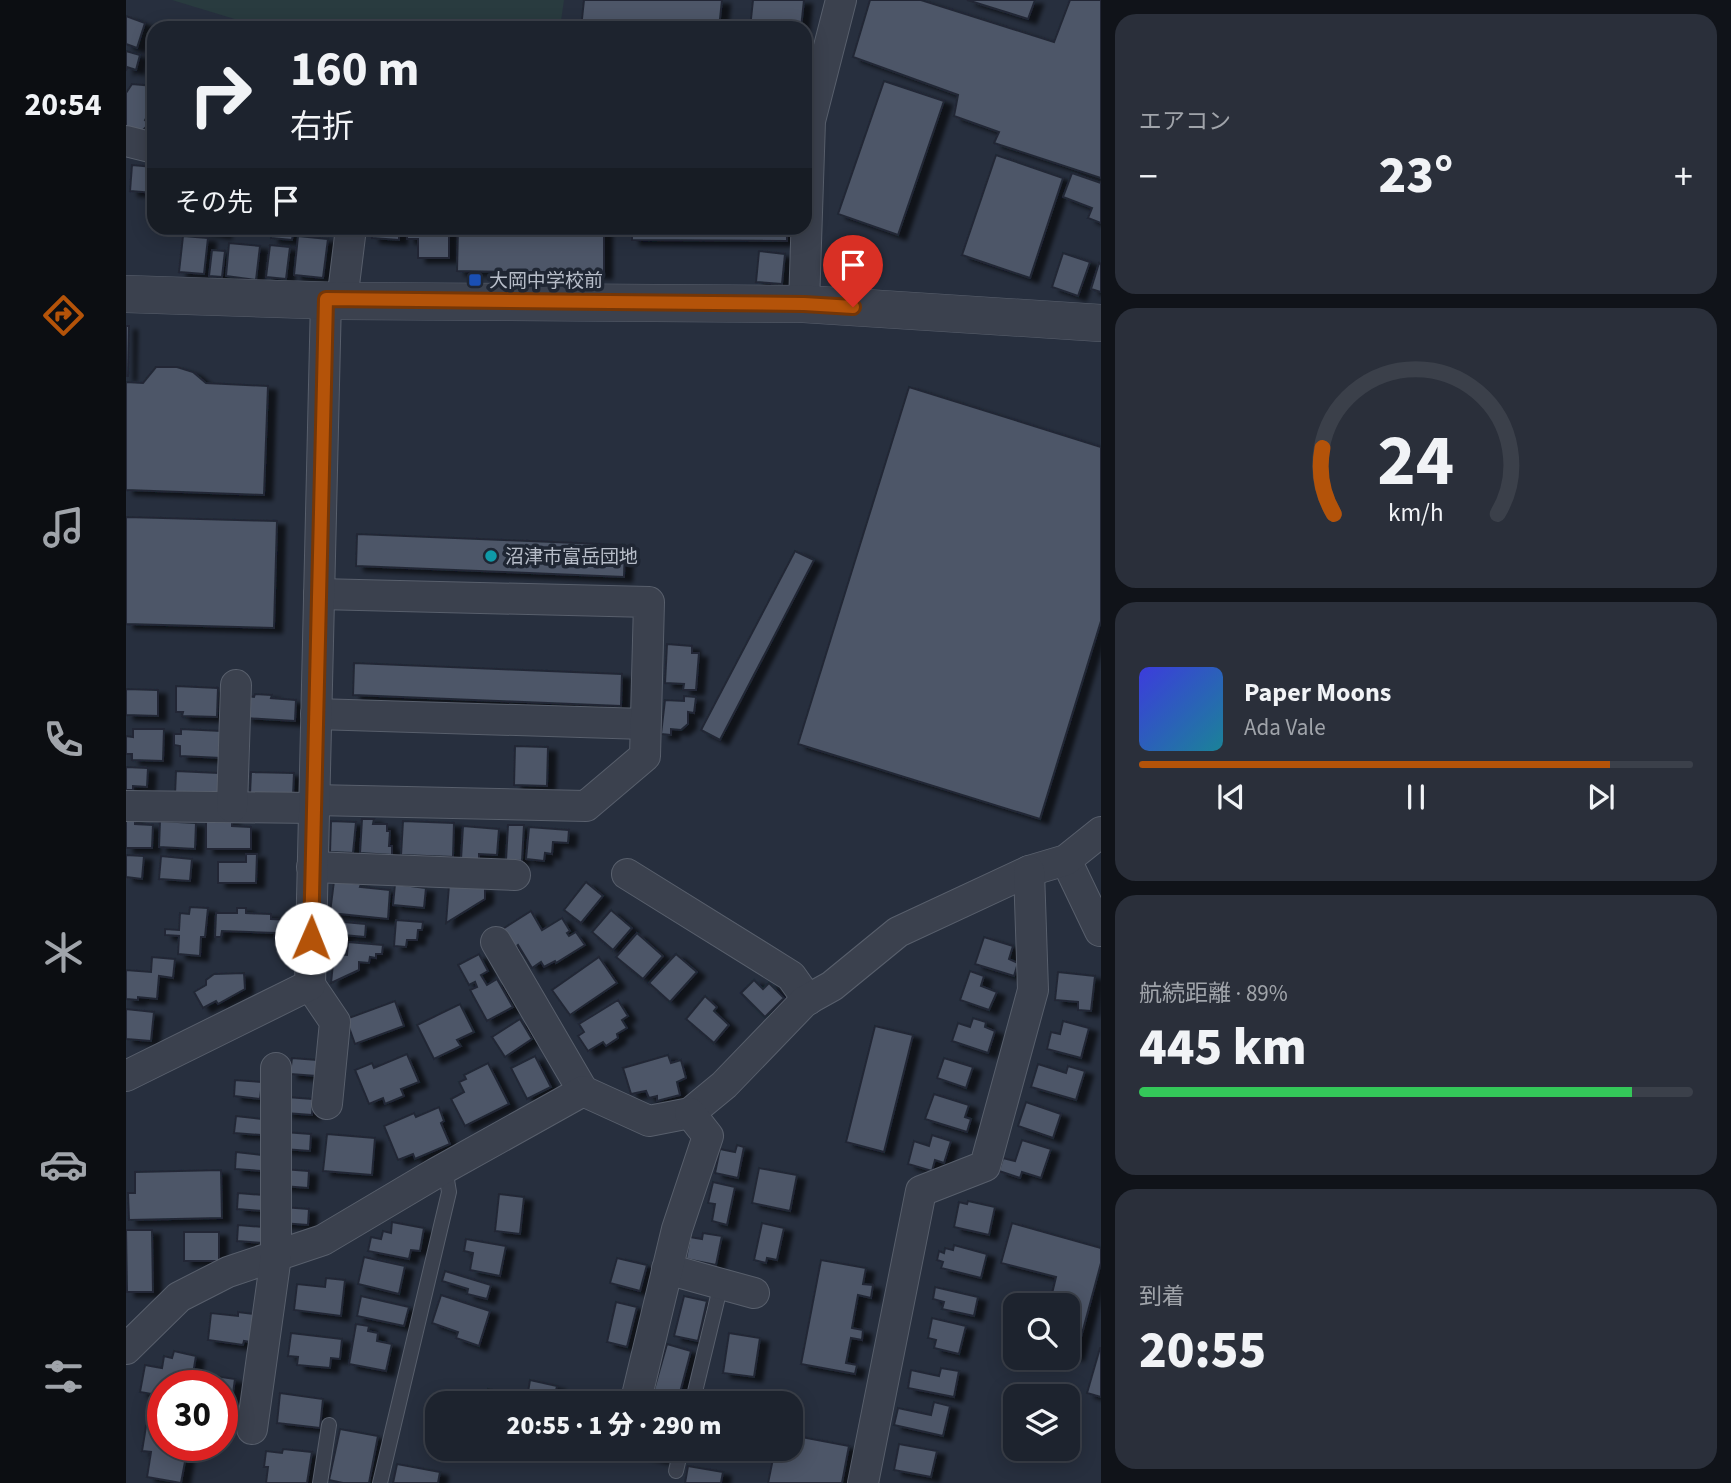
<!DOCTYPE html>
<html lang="ja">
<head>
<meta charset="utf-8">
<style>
	body { margin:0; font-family:"Source Sans 3","Noto Sans JP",sans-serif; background:#2a2f3a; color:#f1f3f6; height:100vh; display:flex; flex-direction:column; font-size:26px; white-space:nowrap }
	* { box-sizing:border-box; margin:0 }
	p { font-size:23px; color:#a0a4aa }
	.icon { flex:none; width:38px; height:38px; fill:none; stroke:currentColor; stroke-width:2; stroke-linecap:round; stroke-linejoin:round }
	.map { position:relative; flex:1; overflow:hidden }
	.panel { display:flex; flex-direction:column; gap:14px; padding:14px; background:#101319; width:630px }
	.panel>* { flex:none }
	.hud { position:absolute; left:21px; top:21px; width:665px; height:214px; border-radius:21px; box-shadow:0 4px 18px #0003,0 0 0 2px #3b404a; background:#1d232e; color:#f1f3f6; overflow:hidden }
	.controls { position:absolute; left:877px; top:1293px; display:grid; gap:14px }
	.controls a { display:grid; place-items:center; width:77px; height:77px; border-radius:14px; background:#1d232e; box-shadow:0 4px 18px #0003,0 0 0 2px #3b404a; font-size:35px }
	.speed { position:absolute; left:21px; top:1370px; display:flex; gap:14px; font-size:35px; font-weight:700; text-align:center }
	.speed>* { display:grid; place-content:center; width:91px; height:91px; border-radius:50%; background:#1d232e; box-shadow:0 4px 18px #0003,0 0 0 2px #3b404a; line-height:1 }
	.speed .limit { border:10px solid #d22; background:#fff; color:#111 }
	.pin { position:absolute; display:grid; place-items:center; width:60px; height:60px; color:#fff; margin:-72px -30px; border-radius:50% 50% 50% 0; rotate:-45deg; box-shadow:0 0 7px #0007 }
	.pin .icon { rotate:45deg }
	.me { position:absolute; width:77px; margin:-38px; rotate:1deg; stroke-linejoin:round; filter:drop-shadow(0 0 5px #0008) }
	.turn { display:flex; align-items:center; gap:24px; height:147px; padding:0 28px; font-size:32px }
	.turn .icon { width:91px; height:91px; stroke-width:2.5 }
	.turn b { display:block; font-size:49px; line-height:60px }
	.then { display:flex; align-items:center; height:66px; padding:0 28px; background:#0003; gap:14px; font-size:26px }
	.big { font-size:52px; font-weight:800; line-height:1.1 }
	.panel .card { flex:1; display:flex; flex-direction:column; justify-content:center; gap:10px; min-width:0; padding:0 24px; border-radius:21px; background:#2a2f3a }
	.panel .dial { align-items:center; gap:0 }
	.dial svg { height:182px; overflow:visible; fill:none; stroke:#3b404a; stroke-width:7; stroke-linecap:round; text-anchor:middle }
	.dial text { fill:#f1f3f6; stroke:none }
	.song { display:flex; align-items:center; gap:21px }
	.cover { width:84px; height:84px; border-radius:10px; background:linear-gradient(135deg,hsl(240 70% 55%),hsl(190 70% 35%)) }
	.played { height:7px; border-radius:4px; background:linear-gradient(90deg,#b45309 85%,#3b404a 85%) }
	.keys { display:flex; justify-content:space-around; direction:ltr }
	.heat { display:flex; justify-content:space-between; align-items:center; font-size:38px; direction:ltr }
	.charge { height:10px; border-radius:5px; background:linear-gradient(90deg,#34c759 89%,#3b404a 0) }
	.trip { position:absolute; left:299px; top:1391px; width:378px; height:70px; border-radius:21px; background:#1d232e; box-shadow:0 4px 18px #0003,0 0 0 2px #3b404a; font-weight:800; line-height:70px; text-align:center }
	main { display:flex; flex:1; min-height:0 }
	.dock { display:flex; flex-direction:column; width:126px; justify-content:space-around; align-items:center; background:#0c0e12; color:#a0a4aa }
	.dock .icon { width:49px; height:49px }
	.dock .active { color:#b45309 }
	.dock b { font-size:32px; color:#f1f3f6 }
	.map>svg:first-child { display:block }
	.green { fill:#293b3f }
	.building { fill:#4d5667; stroke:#212835; stroke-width:2; filter:url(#shadow) }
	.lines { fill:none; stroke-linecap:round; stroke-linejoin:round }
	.service-casing { stroke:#585f6c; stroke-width:16 }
	.minor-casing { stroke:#585f6c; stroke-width:32 }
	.tertiary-casing { stroke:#585f6c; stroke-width:38 }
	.service { stroke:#3b414e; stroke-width:14 }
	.minor { stroke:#3b414e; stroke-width:30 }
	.tertiary { stroke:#3b414e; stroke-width:37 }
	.route-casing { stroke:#753606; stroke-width:18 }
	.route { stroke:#b45309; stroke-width:12 }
	.transit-dot { fill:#1a4fb4; stroke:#1f2633; stroke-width:2.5 }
	.culture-dot { fill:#0f9aa8; stroke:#1f2633; stroke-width:2.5 }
	.labels { text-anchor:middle; stroke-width:7; stroke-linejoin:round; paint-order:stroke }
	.poi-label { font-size:19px; fill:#b7bdc9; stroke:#1f2633; text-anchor:start }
</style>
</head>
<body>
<main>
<nav class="dock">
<b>20:54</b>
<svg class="icon active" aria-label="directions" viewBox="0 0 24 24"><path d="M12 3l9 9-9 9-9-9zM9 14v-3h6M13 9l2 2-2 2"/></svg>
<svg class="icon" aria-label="music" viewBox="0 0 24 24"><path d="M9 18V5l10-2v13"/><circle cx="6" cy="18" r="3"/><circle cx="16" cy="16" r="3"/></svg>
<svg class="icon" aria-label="phone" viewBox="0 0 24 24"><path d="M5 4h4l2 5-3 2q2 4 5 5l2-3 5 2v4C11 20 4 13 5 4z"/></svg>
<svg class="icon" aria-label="climate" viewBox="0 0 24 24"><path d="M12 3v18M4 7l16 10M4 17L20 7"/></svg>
<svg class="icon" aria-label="car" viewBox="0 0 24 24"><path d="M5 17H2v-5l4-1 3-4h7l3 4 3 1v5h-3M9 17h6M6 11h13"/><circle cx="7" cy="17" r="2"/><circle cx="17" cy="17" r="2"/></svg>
<svg class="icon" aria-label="filters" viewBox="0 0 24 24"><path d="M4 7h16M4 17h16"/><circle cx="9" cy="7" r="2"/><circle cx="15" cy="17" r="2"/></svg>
</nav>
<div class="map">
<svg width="975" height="1483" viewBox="0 0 975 1483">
	<defs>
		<filter id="shadow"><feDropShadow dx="8" dy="4.5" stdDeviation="2" flood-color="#0009"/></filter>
	</defs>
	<rect width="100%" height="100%" fill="#272f3e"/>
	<polygon class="green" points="46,0 438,0 434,28 138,28"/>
	<g class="building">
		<polygon points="458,0 596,0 593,28 455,28"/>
		<polygon points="627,0 678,0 675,28 624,28"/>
		<polygon points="744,0 795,0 928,42 944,0 975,0 975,178 868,143 873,132 828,116 832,95 727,57"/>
		<polygon points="841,0 909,0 902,19"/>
		<polygon points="0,16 19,23 11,48 0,44"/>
		<polygon points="0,51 14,55 10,70 1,67 0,71"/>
		<polygon points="758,81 818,101 772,235 712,214"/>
		<polygon points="6,84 28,86 28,105 19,120 23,124 12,135 0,131 0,93"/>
		<polygon points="870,155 937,178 904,278 836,255"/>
		<polygon points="6,165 28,167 28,193 4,191"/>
		<polygon points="946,173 975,183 975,223 962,218 966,208 937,197"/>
		<polygon points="64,228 98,228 97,234"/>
		<polygon points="147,228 168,228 166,240 145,238"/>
		<polygon points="246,228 273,228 273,240 246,238"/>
		<polygon points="281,228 323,228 323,258 292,258 292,239 281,239"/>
		<polygon points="332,228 478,228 478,274 331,271"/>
		<polygon points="506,228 661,228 661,241 506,240"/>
		<polygon points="57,236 82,238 78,274 53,272"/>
		<polygon points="172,236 202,239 197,278 168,275"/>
		<polygon points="103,243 134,246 130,280 100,276"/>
		<polygon points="144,245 164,247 160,279 140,277"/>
		<polygon points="86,250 99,251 96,277 83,276"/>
		<polygon points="633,251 659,254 656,284 630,282"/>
		<polygon points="937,253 964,262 952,296 926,287"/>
		<polygon points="973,263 975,264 975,292 965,289"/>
		<polygon points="0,326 3,326 2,376 0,376"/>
		<polygon points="30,367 51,367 67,372 80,383 142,386 138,495 0,490 0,382 17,383"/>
		<polygon points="783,387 975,447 975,621 914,819 672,744"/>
		<polygon points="0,517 151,521 148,628 0,624"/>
		<polygon points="231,534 499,545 498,577 230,566"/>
		<polygon points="669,551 688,560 594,740 575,730"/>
		<polygon points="541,644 566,646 566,653 573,653 570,690 557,690 558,684 539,683"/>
		<polygon points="228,663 496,674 495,706 227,695"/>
		<polygon points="50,686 92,688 91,717 56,716 57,712 50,712"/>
		<polygon points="0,689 32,690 32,716 0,715"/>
		<polygon points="129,694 146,695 145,698 170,700 169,721 119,718 121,696 128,697"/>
		<polygon points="558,696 570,697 568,713 562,712 562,724 555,730 545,729 545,735 535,734 539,700 558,701"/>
		<polygon points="7,729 38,729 37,761 6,760 6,754 0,754 0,736 7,737"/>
		<polygon points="55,729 96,731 95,758 54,756 54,746 48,745 48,734 55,734"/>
		<polygon points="389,746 422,747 421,786 388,785"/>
		<polygon points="0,767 22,768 21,787 7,786 7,790 0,790"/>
		<polygon points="50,771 93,773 92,795 49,794"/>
		<polygon points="125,772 168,773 167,796 124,794"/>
		<polygon points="0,819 9,819 9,824 27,825 26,848 0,848"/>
		<polygon points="236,819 248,819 247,824 261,824 261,831 264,831 263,846 266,846 266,855 234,853"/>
		<polygon points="80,820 106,821 106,826 125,827 125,849 80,849"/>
		<polygon points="34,821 70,823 69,849 33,847"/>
		<polygon points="205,821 230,822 227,853 204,852"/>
		<polygon points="277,821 328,823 327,857 275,855"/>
		<polygon points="382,825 398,825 396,861 380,860"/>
		<polygon points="337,826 373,829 371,855 353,854 353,860 335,859"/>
		<polygon points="403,827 443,830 442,843 427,842 426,854 419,853 418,861 400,859"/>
		<polygon points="120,854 131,854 130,883 92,883 92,862 120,862"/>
		<polygon points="0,855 18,856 16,879 0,877"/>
		<polygon points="35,856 66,859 64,881 33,879"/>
		<polygon points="208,881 235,884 234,887 264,890 262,919 204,913"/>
		<polygon points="460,882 477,896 455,923 438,910"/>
		<polygon points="269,884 300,888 298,908 267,905"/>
		<polygon points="323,885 359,888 359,899 320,923"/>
		<polygon points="64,907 82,908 79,937 75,937 74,956 52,954 53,936 39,935 39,929 53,930 54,913 63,914"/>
		<polygon points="111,908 120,908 120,913 145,914 145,919 168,920 167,939 148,939 149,933 96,931 95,937 89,937 90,913 111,913"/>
		<polygon points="485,910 506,928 487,950 466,932"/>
		<polygon points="405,911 416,930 436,918 444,931 441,933 443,936 450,932 459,945 430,963 429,961 418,967 415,962 406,968 392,945 387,949 375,930"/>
		<polygon points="270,920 297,922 296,930 292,930 291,940 281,940 280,947 268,946"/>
		<polygon points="206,921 240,924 239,937 218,935 217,944 204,943"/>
		<polygon points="511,933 537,956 517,979 490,957"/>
		<polygon points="858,937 887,946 883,959 892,963 888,976 849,964"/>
		<polygon points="222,942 257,945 256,954 250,954 250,958 244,957 243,963 233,962 233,970 205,983 208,954 221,955"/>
		<polygon points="353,954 362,971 355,975 361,985 371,979 387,1007 361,1021 344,990 351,987 349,982 343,985 332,965"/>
		<polygon points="550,954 571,972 544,1002 523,983"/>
		<polygon points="26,957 49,959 47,978 33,976 31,999 12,997 12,1000 0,999 0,970 25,972"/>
		<polygon points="473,957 491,983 444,1015 426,990"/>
		<polygon points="844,971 858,976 855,986 871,992 863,1010 834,1000"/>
		<polygon points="932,972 969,976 965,1011 952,1010 952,1002 929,1000"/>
		<polygon points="118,973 119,989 92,1004 90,1001 77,1008 68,992 80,985 80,980 88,974"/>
		<polygon points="628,980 637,989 643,983 658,998 639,1017 615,993"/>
		<polygon points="579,996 591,1007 588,1011 603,1025 588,1043 560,1019"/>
		<polygon points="492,1000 502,1016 496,1020 501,1028 491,1034 492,1038 480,1046 477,1042 462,1051 452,1036 458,1032 453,1024"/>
		<polygon points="269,1001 278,1026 229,1044 220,1019"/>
		<polygon points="334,1004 348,1032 331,1040 335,1046 308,1059 291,1025"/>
		<polygon points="0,1009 28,1012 25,1041 0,1039"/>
		<polygon points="847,1018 860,1022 859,1027 869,1031 862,1053 826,1041 832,1023 844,1027"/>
		<polygon points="394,1019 406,1039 379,1057 366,1037"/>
		<polygon points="937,1021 963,1028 955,1058 921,1049 925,1032 934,1034"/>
		<polygon points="749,1026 787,1035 758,1152 720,1142"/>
		<polygon points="281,1054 293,1082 275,1089 278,1096 259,1104 257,1098 243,1104 229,1070 246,1063 248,1068"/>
		<polygon points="542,1055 545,1063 555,1060 560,1078 551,1082 554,1095 531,1101 531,1096 523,1098 520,1091 505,1094 497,1068"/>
		<polygon points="409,1056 425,1087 401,1099 385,1068"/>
		<polygon points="166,1058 192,1060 191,1076 164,1074"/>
		<polygon points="818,1058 847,1067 840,1088 811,1078"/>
		<polygon points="362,1063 383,1104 339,1126 325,1099 338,1092 333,1082 340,1079 338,1075"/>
		<polygon points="912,1064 940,1073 942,1066 959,1071 950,1100 905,1087"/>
		<polygon points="109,1080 136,1082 134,1099 108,1096"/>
		<polygon points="808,1094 843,1105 839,1117 845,1119 841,1132 799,1119"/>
		<polygon points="161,1097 187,1099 186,1115 159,1113"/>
		<polygon points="900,1102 935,1114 927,1138 892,1126"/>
		<polygon points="313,1107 318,1121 315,1123 324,1144 289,1159 287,1154 272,1160 258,1126 288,1113 290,1117"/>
		<polygon points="110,1116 136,1119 135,1135 108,1133"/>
		<polygon points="158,1132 185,1134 184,1151 157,1149"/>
		<polygon points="201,1134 249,1138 246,1175 197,1171"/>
		<polygon points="806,1135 825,1141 818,1163 809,1160 806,1171 782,1164 788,1141 803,1146"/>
		<polygon points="896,1140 925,1149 915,1178 896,1172 894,1178 873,1171 877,1158 889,1161"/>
		<polygon points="611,1145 618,1147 612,1178 589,1173 594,1149 609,1152"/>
		<polygon points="110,1152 136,1155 135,1171 109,1169"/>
		<polygon points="633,1168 671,1175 664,1211 626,1203"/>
		<polygon points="157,1169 183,1171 182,1188 156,1186"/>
		<polygon points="95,1170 96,1218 3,1220 2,1193 9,1193 9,1172"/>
		<polygon points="587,1182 609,1187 601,1225 586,1221 589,1204 582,1203"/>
		<polygon points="112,1193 138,1195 137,1211 111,1209"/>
		<polygon points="373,1194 398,1197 394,1234 369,1231"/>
		<polygon points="842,1201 869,1207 863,1235 828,1227 833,1202 841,1204"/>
		<polygon points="157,1207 183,1209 182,1225 155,1223"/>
		<polygon points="266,1222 298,1228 294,1251 285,1250 283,1259 242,1251 245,1237 255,1239 257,1231 265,1233"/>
		<polygon points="636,1223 658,1228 651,1260 641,1258 640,1263 628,1260"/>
		<polygon points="886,1223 975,1248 975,1263 950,1356 942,1354 942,1306 923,1306 930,1277 875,1263"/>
		<polygon points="112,1225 138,1227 137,1243 111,1241"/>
		<polygon points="0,1230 26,1230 27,1292 1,1292"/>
		<rect x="58" y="1232" width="35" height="29"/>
		<polygon points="577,1233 596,1236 590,1265 560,1259 564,1237 576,1239"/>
		<polygon points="340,1239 380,1246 374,1276 344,1270 347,1253 338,1251"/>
		<polygon points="828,1245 861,1254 855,1278 815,1268 817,1262 811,1260 813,1251 818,1253 819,1248 827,1250"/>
		<polygon points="238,1257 279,1266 273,1294 232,1284"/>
		<polygon points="491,1258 521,1265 514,1291 484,1283"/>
		<polygon points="695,1260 740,1268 737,1284 747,1285 745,1298 732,1295 726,1328 737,1330 736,1340 725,1338 720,1363 731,1365 729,1374 675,1364"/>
		<polygon points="319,1271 365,1285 361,1299 341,1294 342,1289 316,1281"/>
		<polygon points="200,1278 219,1280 215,1316 168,1310 171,1284 199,1287"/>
		<polygon points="809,1287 852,1297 848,1316 816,1309 818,1302 807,1299"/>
		<polygon points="315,1295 364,1311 353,1346 330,1338 332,1332 306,1323"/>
		<polygon points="235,1296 283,1307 278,1326 231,1316"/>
		<polygon points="558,1296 581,1301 572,1341 548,1336"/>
		<polygon points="490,1302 511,1307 501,1347 481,1342"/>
		<polygon points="112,1312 128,1314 124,1342 118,1341 117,1345 82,1340 85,1313 112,1316"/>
		<polygon points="806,1318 840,1326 833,1354 808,1348 810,1340 802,1338"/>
		<polygon points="230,1324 243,1326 242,1331 252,1333 251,1341 266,1344 260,1371 223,1364"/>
		<polygon points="165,1333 216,1339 214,1359 205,1358 204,1368 171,1365 172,1357 162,1356"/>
		<polygon points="603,1333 634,1338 628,1377 597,1373"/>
		<polygon points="541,1344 565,1351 551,1404 524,1404"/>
		<polygon points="974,1348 975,1348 975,1397 961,1393"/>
		<polygon points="48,1351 70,1356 65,1386 37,1386 37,1396 14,1392 19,1365 36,1368 38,1356 46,1358"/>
		<polygon points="815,1368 833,1371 828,1397 782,1388 785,1370 813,1376"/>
		<polygon points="76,1374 109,1379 105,1408 96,1407 96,1386 75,1386"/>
		<polygon points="404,1380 431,1386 427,1404 358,1404 362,1389 401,1398"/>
		<polygon points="154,1393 197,1399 194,1428 151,1423"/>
		<polygon points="808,1402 824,1406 817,1436 768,1425 772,1408 805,1415"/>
		<polygon points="20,1426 37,1429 37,1446 62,1446 55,1483 21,1477 25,1452 16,1451"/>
		<polygon points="214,1429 252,1436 243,1483 217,1483 203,1480"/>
		<polygon points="665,1435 723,1446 716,1483 642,1483 649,1449 665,1449"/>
		<polygon points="773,1444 811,1451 805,1477 768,1470"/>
		<polygon points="157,1449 186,1452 181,1483 140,1483 142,1467 138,1467 140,1451 156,1453"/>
		<polygon points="511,1449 538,1449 535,1459 510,1452"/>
		<polygon points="271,1464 314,1472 312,1483 267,1483"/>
		<polygon points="562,1466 597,1472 595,1483 559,1483"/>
	</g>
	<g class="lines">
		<defs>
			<g id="service">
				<polyline points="566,1404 595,1284"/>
				<polyline points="550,1471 555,1449"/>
				<polyline points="194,1483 203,1425"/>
				<polyline points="254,1483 323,1192 319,1168"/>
			</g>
			<g id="minor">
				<polyline points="0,141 28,148"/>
				<polyline points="216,301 225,228"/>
				<polyline points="678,304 684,121 715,0"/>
				<polyline points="190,714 519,724"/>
				<polyline points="188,800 460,806 519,756 523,602 193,594"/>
				<polyline points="0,806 188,808"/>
				<polyline points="106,807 110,685"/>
				<polyline points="940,860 974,931"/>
				<polyline points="186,867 389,875"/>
				<polyline points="501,874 665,976 682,1000"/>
				<polyline points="370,942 457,1091"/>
				<polyline points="184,985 209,1022 201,1104"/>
				<polyline points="0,1076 184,985 200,299"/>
				<polyline points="541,1269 628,1293"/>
				<polyline points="0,1349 53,1297 102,1272 197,1240 310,1173 457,1091 523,1121 564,1113 598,1085 679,1001 706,986 772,932 903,871 940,860 975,832"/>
				<polyline points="509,1404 551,1229 582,1136 564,1113"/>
				<polyline points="126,1429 150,1256 150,1068"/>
				<polyline points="737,1483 795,1191 859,1166 907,990 903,871"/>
			</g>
			<polyline id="tertiary" points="0,294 216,301 678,304 975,323"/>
		</defs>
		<use href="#service" class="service-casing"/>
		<use href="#minor" class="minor-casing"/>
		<use href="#tertiary" class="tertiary-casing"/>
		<use href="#service" class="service"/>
		<use href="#minor" class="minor"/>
		<use href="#tertiary" class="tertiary"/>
	</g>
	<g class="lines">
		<defs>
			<polyline id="route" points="185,938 200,299 678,304 727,307"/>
		</defs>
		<use href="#route" class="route-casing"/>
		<use href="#route" class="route"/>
	</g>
	<rect class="transit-dot" x="342" y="273" width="14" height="14" rx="3.5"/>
	<circle class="culture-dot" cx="365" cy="556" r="7"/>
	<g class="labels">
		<g class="poi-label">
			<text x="363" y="287">大岡中学校前</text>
			<text x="379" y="563">沼津市富岳団地</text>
		</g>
	</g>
</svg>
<div class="controls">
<a><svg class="icon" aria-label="search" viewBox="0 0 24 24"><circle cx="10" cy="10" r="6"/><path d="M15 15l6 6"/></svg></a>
<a><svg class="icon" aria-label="layers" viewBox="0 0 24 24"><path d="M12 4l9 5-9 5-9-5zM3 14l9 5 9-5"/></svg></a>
</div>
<div class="speed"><div class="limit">30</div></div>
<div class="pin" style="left:727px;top:307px;background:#d93025"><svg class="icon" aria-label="arrive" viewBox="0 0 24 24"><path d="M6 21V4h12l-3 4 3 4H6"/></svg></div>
<svg class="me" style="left:185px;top:938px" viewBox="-20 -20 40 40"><circle r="19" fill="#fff"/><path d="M0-13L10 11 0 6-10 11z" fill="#b45309"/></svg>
<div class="trip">20:55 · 1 分 · 290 m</div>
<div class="hud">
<div class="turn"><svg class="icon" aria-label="right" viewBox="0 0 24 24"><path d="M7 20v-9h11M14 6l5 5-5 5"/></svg><div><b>160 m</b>右折</div></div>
<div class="then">その先<svg class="icon" aria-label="arrive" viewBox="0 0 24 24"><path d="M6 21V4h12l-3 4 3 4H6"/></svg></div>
</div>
</div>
<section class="panel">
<div class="card"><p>エアコン</p>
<div class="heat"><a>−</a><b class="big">23°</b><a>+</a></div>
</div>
<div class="card dial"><svg viewBox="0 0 100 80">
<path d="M14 69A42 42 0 1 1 86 69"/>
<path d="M14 69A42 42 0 0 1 9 40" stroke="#b45309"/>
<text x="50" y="56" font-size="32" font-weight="700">24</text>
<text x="50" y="72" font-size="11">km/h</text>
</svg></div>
<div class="card">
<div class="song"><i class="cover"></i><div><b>Paper Moons</b><p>Ada Vale</p></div></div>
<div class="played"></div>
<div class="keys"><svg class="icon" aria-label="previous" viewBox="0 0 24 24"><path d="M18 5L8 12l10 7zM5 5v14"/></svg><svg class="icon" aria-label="pause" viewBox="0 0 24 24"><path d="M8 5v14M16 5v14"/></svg><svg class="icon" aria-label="next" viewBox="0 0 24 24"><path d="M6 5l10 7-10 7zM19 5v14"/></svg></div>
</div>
<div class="card"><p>航続距離 · 89%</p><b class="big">445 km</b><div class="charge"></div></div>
<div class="card"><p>到着</p><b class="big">20:55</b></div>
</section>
</main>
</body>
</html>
